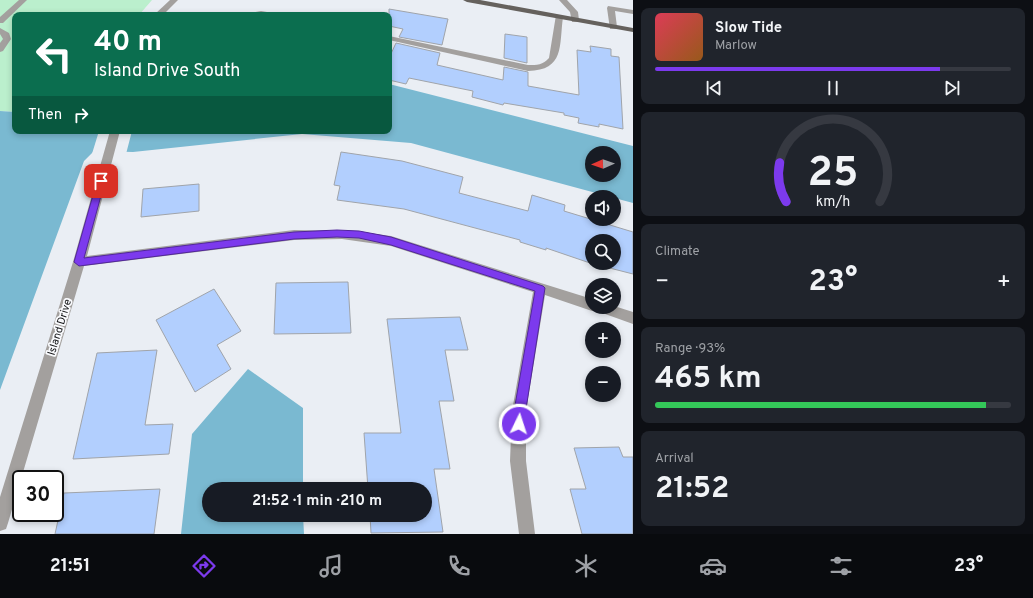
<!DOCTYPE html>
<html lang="en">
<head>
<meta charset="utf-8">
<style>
	body { margin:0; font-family:Overpass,sans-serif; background:#20242c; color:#f1f3f6; height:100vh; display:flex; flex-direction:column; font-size:15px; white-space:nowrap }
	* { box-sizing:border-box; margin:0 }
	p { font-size:13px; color:#9ea1a6 }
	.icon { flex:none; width:22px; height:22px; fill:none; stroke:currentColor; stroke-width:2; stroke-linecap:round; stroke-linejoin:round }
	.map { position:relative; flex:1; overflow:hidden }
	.details { display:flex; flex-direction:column; gap:8px; padding:8px; background:#0d0f14; width:400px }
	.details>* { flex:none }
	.hud { position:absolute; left:12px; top:12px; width:380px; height:122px; border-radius:8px; box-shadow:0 2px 6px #0003; background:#0b6e4f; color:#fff; overflow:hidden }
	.needle { width:26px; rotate:268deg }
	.tools { position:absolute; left:585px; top:146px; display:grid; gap:8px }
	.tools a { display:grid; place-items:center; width:36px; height:36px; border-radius:50%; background:#171b24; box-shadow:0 2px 6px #0003; font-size:20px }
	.speed { position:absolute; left:12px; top:470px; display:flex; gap:8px; font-size:20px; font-weight:700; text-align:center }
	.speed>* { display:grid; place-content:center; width:52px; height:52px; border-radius:50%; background:#171b24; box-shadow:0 2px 6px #0003; line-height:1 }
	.speed .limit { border:2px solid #111; border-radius:6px; background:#fff; color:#111 }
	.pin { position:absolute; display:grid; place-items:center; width:34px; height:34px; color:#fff; margin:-17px; border-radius:8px; box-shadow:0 2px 6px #0006 }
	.me { position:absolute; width:44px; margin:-22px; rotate:4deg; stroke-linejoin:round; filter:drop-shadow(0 0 3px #0008) }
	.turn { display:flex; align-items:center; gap:14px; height:84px; padding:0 16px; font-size:18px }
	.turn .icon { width:52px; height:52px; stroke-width:2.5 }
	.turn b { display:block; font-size:28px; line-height:34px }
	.then { display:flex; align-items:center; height:38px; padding:0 16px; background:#0003; gap:8px; font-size:15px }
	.big { font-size:30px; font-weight:700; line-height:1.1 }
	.details .widget { flex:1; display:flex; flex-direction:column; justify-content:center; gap:6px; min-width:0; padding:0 14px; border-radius:8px; background:#20242c }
	.details .dial { align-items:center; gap:0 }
	.dial svg { height:104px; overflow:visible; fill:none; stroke:#363941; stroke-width:7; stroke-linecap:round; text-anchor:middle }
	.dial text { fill:#f1f3f6; stroke:none }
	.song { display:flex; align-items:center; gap:12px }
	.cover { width:48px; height:48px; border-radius:6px; background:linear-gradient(135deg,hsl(350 70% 55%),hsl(30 70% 35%)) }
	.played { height:4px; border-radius:2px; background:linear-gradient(90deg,#7c3aed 80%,#363941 80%) }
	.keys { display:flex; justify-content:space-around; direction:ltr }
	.heat { display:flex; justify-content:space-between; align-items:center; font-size:22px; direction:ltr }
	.charge { height:6px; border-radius:3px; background:linear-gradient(90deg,#34c759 93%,#363941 0) }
	.trip { position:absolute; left:202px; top:482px; width:230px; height:40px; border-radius:20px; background:#171b24; box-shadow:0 2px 6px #0003; font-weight:700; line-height:40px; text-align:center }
	.dock { display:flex; height:64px; justify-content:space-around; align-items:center; background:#090b0e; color:#9ea1a6 }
	.dock .icon { width:28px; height:28px }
	.dock .selected { color:#7c3aed }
	.dock b { font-size:18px; color:#f1f3f6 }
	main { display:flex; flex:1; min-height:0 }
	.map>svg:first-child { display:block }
	.green { fill:#bbefcd }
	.water { fill:#7ab9d1; fill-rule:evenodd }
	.pier { fill:#eaeef4 }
	.building { fill:#b2cffe; stroke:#a0a4aa; fill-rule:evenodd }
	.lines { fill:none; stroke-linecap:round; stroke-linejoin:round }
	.minor { fill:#a3a09e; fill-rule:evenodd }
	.major { fill:#65615d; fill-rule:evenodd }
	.route { fill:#7c3aed; stroke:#51269a }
	.labels { text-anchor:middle; stroke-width:3.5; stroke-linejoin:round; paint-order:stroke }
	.street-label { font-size:11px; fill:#121315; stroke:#fafbfe }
</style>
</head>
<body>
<main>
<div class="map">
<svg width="633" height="534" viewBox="0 0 633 534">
	<rect width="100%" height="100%" fill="#eaeef4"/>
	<polygon class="green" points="0,0 152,0 139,15 15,15 15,112 0,111"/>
	<g class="water">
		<path d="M389,84l244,62v57l-222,-60 -109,-9 -169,18 -39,-1 -10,10 -84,229v-279l15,1v19h374zM592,153h22v22h-22z"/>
		<polygon points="248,369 303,408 303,489 209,489 209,515 303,515 304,534 181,534 192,434"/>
	</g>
	<polygon class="pier" points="99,131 132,131 126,154 95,153 91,157"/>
	<g class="building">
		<polygon points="389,9 448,19 442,45 399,37 403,29 389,26"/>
		<polygon points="505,34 527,37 527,63 504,58"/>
		<polygon points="396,43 440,53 437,65 503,80 504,67 528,72 528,86 579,95 577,50 591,52 590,46 611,49 611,56 619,57 623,129 599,124 599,127 578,123 579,118 564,115 564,113 504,103 503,105 472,97 473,91 409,78 406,84 389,80 389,58"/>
		<path d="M341,152l61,9 61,16 -4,16 69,18 4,-16 33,10 -1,6 69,21v42l-43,-11 -44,-15v2l-26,-8v-2l-116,-31 -67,-9 3,-14 -6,-1zM592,241h22v22h-22z"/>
		<polygon points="199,184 199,211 141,217 143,189"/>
		<polygon points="348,282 351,333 274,334 276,283"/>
		<polygon points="214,289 241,331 217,345 231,369 195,392 156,320"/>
		<polygon points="460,317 468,350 445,350 454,401 439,401 450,469 434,469 443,532 371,533 370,515 425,515 425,489 368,489 364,433 401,433 387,319"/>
		<polygon points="157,350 145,425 173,424 169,454 73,459 97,353"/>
		<polygon points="619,447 623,457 633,457 633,534 582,534 570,489 586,489 574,448"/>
		<polygon points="160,489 154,534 55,534 64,493"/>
	</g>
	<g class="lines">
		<g class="minor">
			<polygon points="19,0 27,0 3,23 0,23 0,17"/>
			<polygon points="170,0 178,0 163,15 154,15"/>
			<polygon points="559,0 567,0 578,12 579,20 578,22 572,22 570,12"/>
			<polygon points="608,6 633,10 633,14 615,11 617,27 616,29 610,29 607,8"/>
			<polygon points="261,11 273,13 274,15 248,15 249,13"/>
			<path d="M556,15h3l4,2c-4,29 2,53 -35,54l-139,-31v-4l139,29c9,0 15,0 21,-7z"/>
			<polygon points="0,28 9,33 11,39 3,51 0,52 0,43 3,39 0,34"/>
			<polygon points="110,131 120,131 87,256 294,230 354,231 391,236 592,299 592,307 614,306 633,312 633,324 594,310 592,311 545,295 526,411 526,461 535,534 519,534 510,461 512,411 533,292 391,246 342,239 294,240 84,266 8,523 6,529 0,531 0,497 73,262"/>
		</g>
		<polygon class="major" points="463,0 480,0 633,28 633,32 467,2"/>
	</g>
	<polygon class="route" points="101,178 105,181 84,258 294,232 337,230 359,231 391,237 543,286 545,288 523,428 519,429 515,428 513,424 514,411 535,291 391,245 359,238 337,237 294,239 79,266 74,262 97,181"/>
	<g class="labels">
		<g class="street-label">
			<text transform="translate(59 327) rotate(-73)" y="4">Island Drive</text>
		</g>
	</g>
</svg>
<div class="tools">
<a><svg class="needle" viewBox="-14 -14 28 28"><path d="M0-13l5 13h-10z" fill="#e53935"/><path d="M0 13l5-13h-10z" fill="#9ea1a6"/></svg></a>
<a><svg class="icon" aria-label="sound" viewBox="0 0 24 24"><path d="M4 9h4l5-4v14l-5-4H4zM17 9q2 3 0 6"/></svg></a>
<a><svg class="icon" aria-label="search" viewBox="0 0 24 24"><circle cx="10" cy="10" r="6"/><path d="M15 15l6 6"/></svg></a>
<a><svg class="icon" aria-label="layers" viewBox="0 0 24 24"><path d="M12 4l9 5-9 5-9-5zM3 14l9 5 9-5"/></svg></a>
<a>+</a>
<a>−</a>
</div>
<div class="speed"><div class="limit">30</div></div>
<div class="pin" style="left:101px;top:181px;background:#d93025"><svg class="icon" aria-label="arrive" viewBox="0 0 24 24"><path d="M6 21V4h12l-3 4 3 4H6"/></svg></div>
<svg class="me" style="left:519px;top:424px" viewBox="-20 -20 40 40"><circle r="17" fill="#7c3aed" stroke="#fff" stroke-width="3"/><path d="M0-11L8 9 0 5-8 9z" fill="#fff"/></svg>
<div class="trip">21:52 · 1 min · 210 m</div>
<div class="hud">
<div class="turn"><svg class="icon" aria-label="left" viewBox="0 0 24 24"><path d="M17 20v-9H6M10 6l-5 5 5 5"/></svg><div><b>40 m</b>Island Drive South</div></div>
<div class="then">Then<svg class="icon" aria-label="right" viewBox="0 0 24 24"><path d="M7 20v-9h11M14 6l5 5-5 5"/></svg></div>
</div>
</div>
<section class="details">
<div class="widget">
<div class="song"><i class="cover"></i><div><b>Slow Tide</b><p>Marlow</p></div></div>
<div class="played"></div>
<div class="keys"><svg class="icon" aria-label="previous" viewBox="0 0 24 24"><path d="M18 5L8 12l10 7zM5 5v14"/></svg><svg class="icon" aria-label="pause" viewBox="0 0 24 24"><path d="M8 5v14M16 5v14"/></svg><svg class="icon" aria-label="next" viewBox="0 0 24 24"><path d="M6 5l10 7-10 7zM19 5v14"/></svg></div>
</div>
<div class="widget dial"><svg viewBox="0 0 100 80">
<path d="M14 69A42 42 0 1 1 86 69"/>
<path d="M14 69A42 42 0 0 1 9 39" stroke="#7c3aed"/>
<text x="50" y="56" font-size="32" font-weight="700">25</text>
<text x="50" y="72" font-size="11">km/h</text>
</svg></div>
<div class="widget"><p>Climate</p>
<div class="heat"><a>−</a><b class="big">23°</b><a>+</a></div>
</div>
<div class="widget"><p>Range · 93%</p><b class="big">465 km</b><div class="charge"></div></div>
<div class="widget"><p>Arrival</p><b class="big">21:52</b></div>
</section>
</main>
<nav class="dock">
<b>21:51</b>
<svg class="icon selected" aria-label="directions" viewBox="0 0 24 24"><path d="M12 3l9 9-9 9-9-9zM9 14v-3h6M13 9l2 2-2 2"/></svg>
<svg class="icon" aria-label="music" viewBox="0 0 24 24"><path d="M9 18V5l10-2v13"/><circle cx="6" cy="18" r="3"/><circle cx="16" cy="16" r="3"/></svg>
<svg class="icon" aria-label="phone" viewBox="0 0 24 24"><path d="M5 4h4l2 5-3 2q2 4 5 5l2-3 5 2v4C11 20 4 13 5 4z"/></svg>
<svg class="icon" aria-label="climate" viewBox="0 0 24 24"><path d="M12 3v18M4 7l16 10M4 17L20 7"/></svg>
<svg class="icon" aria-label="car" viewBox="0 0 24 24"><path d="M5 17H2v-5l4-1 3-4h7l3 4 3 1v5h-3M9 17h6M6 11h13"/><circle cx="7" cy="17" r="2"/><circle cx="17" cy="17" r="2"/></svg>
<svg class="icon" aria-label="filters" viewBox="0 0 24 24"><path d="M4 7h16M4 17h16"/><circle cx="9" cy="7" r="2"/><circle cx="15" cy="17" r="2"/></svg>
<b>23°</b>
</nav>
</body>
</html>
